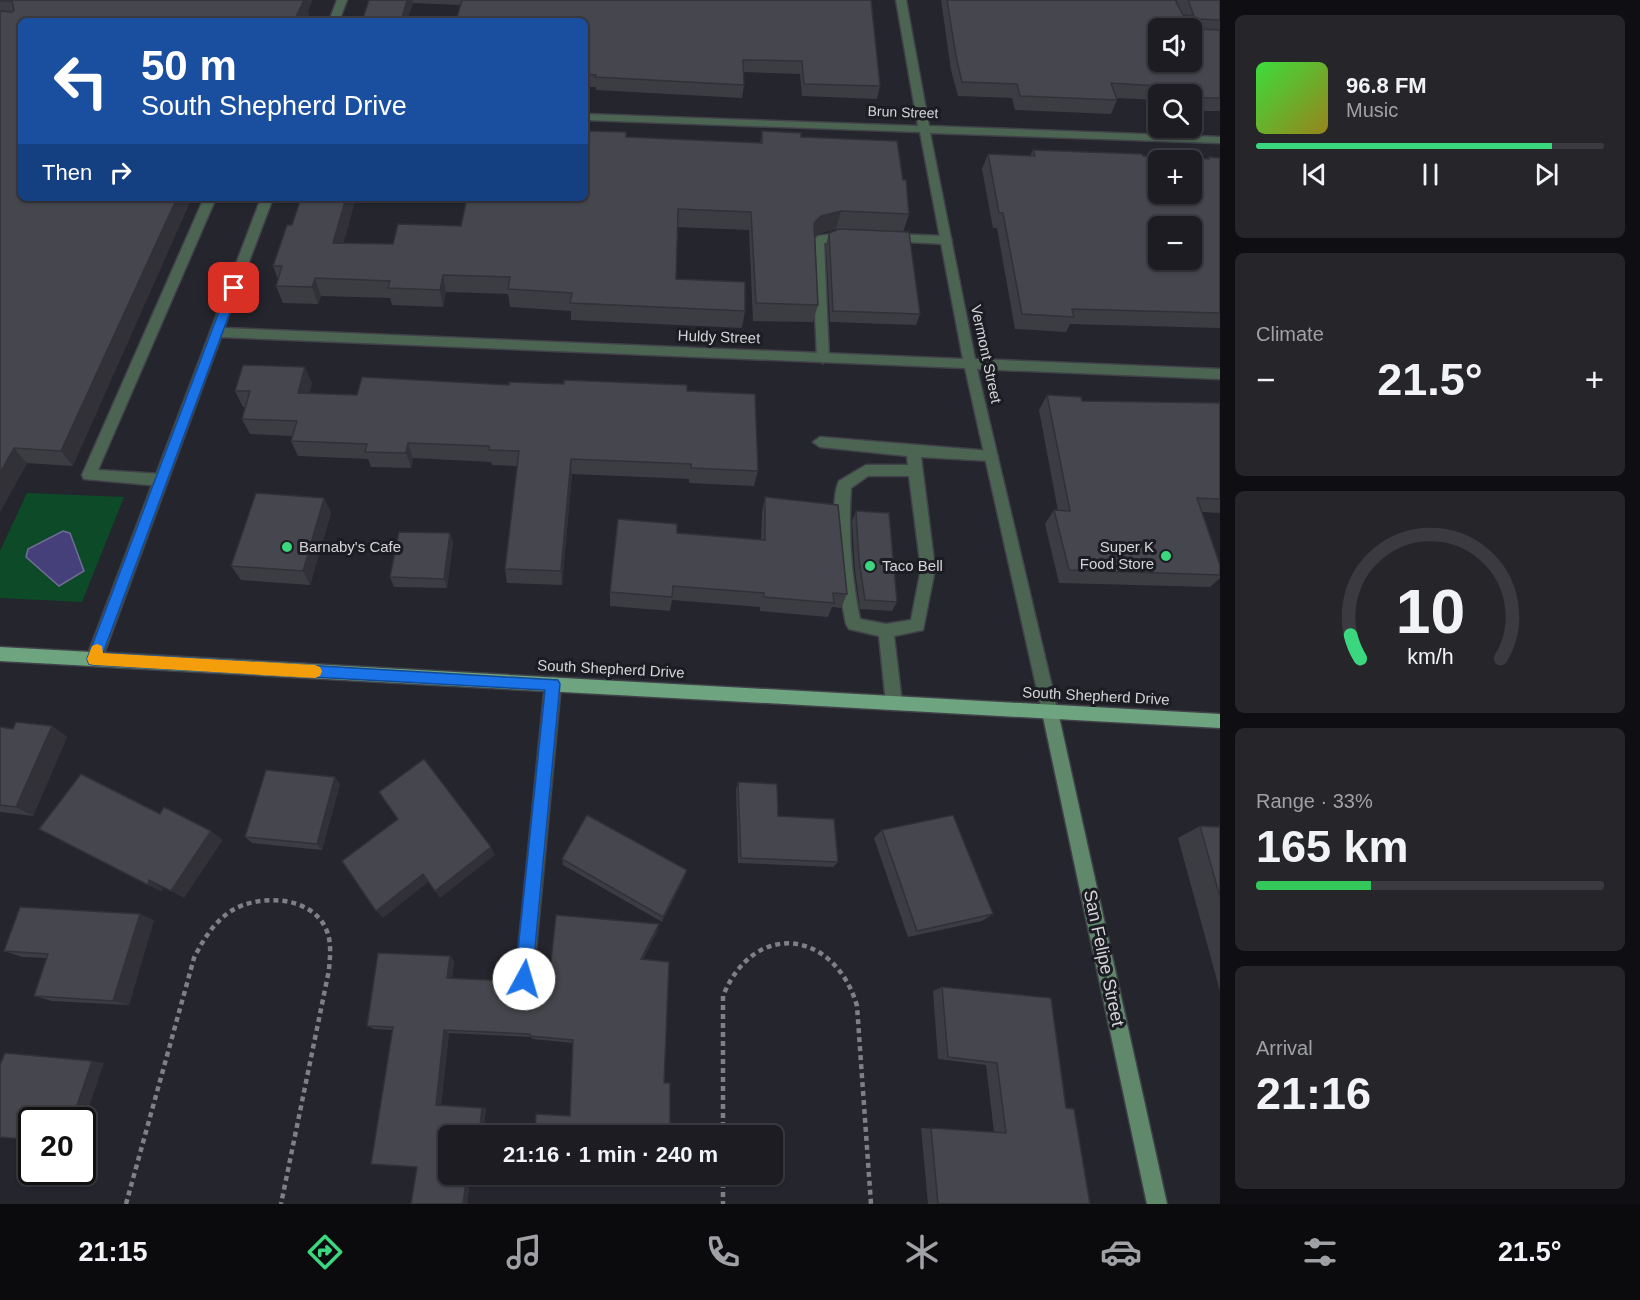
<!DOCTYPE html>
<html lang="en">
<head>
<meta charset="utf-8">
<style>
	body { margin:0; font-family:Helvetica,sans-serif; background:#25252a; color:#f1f3f6; height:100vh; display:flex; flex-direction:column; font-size:22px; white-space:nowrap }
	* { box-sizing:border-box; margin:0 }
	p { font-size:20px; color:#a0a1a5 }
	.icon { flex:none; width:33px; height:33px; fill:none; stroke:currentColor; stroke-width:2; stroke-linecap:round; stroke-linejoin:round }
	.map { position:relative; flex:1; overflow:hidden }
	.sheet { display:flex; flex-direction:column; gap:15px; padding:15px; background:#0f0f13; width:420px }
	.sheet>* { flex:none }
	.hud { position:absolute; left:18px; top:18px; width:570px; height:183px; border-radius:9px; box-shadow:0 2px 4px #0004,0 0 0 2px #3a3a40; background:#1a4fa0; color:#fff; overflow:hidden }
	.controls { position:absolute; left:1148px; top:18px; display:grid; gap:12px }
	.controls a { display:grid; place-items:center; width:54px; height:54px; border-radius:9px; background:#1c1c22; box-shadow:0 2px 4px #0004,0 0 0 2px #3a3a40; font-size:30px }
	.speed { position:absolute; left:18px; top:1107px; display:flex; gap:12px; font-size:30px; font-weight:700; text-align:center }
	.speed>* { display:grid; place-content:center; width:78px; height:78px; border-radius:50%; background:#1c1c22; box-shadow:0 2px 4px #0004,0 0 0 2px #3a3a40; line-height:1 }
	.speed .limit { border:3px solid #111; border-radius:9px; background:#fff; color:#111 }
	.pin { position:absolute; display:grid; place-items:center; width:51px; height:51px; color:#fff; margin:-26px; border-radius:12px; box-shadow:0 3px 9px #0006 }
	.me { position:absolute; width:66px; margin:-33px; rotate:6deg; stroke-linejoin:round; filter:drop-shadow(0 0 4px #0008) }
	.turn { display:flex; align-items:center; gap:21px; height:126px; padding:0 24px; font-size:27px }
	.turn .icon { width:78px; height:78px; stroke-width:2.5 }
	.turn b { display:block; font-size:42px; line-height:51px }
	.then { display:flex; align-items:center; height:57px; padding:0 24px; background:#0003; gap:12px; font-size:22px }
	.big { font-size:45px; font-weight:600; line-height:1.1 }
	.sheet .tile { flex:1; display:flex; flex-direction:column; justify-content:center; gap:9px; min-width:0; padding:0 21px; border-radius:9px; background:#25252a }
	.sheet .dial { align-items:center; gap:0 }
	.dial svg { height:156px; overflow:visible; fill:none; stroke:#3a3a40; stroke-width:7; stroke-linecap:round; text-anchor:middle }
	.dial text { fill:#f1f3f6; stroke:none }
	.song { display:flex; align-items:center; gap:18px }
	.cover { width:72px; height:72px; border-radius:9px; background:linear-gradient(135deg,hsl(120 70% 55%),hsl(50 70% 35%)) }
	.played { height:6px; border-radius:3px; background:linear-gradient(90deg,#3ad77f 85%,#3a3a40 85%) }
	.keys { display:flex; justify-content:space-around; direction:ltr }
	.heat { display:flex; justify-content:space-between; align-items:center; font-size:33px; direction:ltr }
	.charge { height:9px; border-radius:4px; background:linear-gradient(90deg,#34c759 33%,#3a3a40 0) }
	.trip { position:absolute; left:438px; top:1125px; width:345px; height:60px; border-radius:9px; background:#1c1c22; box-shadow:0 2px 4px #0004,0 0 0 2px #3a3a40; font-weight:600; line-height:60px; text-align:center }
	.tab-bar { display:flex; height:96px; justify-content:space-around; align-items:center; background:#0b0b0e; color:#a0a1a5 }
	.tab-bar .icon { width:42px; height:42px }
	.tab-bar .current { color:#3ad77f }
	.tab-bar b { font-size:27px; color:#f1f3f6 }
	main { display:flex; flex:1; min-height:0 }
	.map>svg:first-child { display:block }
	.green { fill:#0d4b28 }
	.water { fill:#46407a; stroke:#716c96; stroke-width:1.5 }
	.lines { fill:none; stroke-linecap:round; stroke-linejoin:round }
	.lane-casing { stroke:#414149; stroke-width:3 }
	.street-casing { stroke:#414149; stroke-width:3 }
	.secondary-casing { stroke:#414149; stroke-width:3 }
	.primary-casing { stroke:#414149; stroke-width:3 }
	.path { stroke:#7f7f86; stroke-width:4.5; stroke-dasharray:5 4; stroke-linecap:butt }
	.lane { fill:#4c6553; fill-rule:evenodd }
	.street { fill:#4c6553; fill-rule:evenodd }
	.secondary { fill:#60896c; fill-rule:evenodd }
	.primary { fill:#6ea47f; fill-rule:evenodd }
	.wall { fill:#3c3c43 }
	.shaded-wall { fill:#313137 }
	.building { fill:#46464e; stroke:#313137; stroke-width:1.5; fill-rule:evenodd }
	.route { fill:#1a73e8; stroke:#114b97; stroke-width:1.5 }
	.slow { fill:#f59e0b }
	.poi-dot { fill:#3ad77f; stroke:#1c1c23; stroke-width:2 }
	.labels { text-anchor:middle; stroke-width:6; stroke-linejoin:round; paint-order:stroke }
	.far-street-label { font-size:14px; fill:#d4d4d9; stroke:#1c1c23 }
	.street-label { font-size:15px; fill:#d4d4d9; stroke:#1c1c23 }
	.poi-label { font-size:15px; fill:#d4d4d9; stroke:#1c1c23; text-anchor:start }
	.near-street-label { font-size:18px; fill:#d4d4d9; stroke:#1c1c23 }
</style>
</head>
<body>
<main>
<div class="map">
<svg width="1220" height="1204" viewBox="0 0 1220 1204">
	<rect width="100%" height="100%" fill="#25252d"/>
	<polygon class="green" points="27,493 124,497 82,602 0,598 0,551"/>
	<polygon class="water" points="63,531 70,533 84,571 59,586 26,557 28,549"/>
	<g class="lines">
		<defs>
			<g id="lane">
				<polygon points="204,198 216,198 98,470 161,474 168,480 161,486 84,479 82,475"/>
				<polygon points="847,232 851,233 851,239 824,243 829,358 823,363 817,358 812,242 818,236"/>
				<polygon points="892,234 946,236 952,240 946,244 888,241 886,238"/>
				<path d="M820,437l171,14 7,5 -7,5 -70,-4 14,112 -12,61 -29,6 8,67 -2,5 -6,2 -6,-2 -2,-5 -7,-67 -30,-7 -3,-5c-6,-29 -19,-118 -7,-143l27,-16h42l-1,-9 -87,-9 -7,-5zM868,476h41l12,93 -10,51 -25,4 -26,-5c-9,-44 -12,-87 -9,-131z"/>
				<polygon points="553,677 559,679 561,684 531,1002 529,1009 522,1011 515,1009 513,1002 545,684 547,679"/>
			</g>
			<g id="street">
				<polygon points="337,0 347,0 339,21 329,21"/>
				<polygon points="896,0 906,0 929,126 1220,137 1220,143 930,133 975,359 1220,369 1220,379 977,369 1058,712 1056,717 1050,719 1044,717 1042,712 965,368 221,337 102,659 99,664 94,666 89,664 86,659 261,198 273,198 224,328 963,359 920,132 585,120 585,114 918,126"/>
			</g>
			<polygon id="secondary" points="1050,705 1056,707 1058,712 1167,1204 1147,1204 1042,712 1044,707"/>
			<polygon id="primary" points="0,647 1220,714 1220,728 0,661"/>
		</defs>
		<use href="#lane" class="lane-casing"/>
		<use href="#street" class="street-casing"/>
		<use href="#secondary" class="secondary-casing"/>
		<use href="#primary" class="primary-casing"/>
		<g class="path">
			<path d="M723,1136v-140c31,-77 112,-66 134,10l14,198"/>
			<polyline points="723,1174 723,1204"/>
			<path d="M126,1204l68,-246c9,-18 20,-36 37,-47 27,-17 80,-16 95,18 6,13 4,27 3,41l-48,234"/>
		</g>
		<use href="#lane" class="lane"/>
		<use href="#street" class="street"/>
		<use href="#secondary" class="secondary"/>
		<use href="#primary" class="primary"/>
	</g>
	<g class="wall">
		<polygon points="0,0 308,11 309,17 21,21 73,466 27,463 0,512"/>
		<polygon points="369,0 871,0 880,86 877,99 802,96 800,74 743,72 744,85 742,98 596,90 596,87 585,87 585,21 460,5 413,3 407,21 362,21"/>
		<polygon points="941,0 1175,0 1180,8 1176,0 1220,0 1220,111 1191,111 1191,94 1158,94 1158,100 1116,98 1117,100 1111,114 1015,110 1012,98 958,96 951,70"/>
		<polygon points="762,131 801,137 903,180 909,214 903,232 836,229 817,234 815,236 818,305 813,322 753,321 749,230 677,227 676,279 745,311 742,328 571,320 571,311 510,307 508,294 446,292 443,307 392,305 390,298 321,296 318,304 283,303 276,286 278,279 273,266 344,243 393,244 461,226 626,137 760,143"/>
		<polygon points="1033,150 1208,159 1209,157 1220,158 1220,328 1070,324 1066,332 1015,329 997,228 993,228 982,169 988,154 1030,156"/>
		<polygon points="829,233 920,314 916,325 830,322 826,245"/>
		<polygon points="312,383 309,394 357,395 509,385 687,391 758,471 754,486 689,483 689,479 572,474 562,585 507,583 505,569 517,466 492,465 491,462 413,458 411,468 371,467 368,459 298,456 291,441 293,436 250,434 242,419 245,407 243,407 235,391"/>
		<polygon points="1047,395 1082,401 1220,403 1220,513 1202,512 1220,565 1220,578 1210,587 1059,583 1045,524 1054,510 1058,511 1039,410"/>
		<polygon points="765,497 847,594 841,608 832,607 828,617 760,611 760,607 672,600 670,611 610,606 610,592 677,533 761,540 762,512"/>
		<polygon points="324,498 331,513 310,585 241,580 231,566"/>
		<polygon points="856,511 897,602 892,611 860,609 855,570 852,521"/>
		<polygon points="450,533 453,543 447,588 394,587 390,577"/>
		<polygon points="52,726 67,737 33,816 0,812 0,727 13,729"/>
		<polygon points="738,782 778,816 838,862 833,867 738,863 736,789"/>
		<polygon points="340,784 322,850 252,843 245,837"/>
		<polygon points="1200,826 1220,827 1220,991 1178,838"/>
		<polygon points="882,830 993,914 982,921 908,937 874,838"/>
		<polygon points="562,859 685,876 662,922 563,865"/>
		<polygon points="154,920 129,1005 52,1001 34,996 47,958 22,957 4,951"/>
		<polygon points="658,930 643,959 570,1116 573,1043 533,1039 531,1037 449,1033 441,1105 486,1108 483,1136 448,1136 471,1174 467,1204 411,1204 417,1167 392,1030 374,1029 367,1026 450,956 454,961 452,978 512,986 511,1002 512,1007 520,1010 529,1006 536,983 549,980"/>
		<polygon points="942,987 1066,1108 1090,1204 928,1204 921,1128 994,1132 986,1065 938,1059 933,991"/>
	</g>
	<g class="shaded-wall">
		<polygon points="300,0 313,0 308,11 309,17 307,21 294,21"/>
		<polygon points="407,0 412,0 413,3 407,21 401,21"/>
		<polygon points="177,198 192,198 73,466 61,451"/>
		<polygon points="346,198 356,198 339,260 333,243"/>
		<polygon points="841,211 836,229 817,234 810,240 814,223 821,216"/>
		<polygon points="443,275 446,292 443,307 440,290"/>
		<polygon points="315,278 321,296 318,304 312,287"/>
		<polygon points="305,367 312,383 305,409 298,393"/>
		<polygon points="408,443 413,458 411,468 406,453"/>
		<polygon points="14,448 27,463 0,512 0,473"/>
		<polygon points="571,459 572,474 562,585 561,571"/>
		<polygon points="324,498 331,513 310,585 303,571"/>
		<polygon points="450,533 453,543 447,588 444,579"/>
		<polygon points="52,726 67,737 33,816 16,807"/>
		<polygon points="335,777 340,784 322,850 317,844"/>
		<polygon points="211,831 223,840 184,898 171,891"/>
		<polygon points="491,847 495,855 440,898 435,891"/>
		<polygon points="687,870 685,876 662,922 663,917"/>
		<polygon points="423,874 428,882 383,918 376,911"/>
		<polygon points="149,880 163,888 162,892 148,885"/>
		<polygon points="140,914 154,920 129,1005 113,1001"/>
		<polygon points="659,924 658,930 640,964 641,959"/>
		<polygon points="450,956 454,961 451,983 447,978"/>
		<polygon points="510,981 512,986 511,1002 513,1010 510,1006 508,998"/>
		<polygon points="444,1030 449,1033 441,1106 436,1105"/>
		<polygon points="92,1061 104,1063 82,1127 82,1120 72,1120"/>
		<polygon points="482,1108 486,1108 483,1136 479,1136"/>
		<polygon points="467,1174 471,1174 467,1204 463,1204"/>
	</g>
	<g class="building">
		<polygon points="0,0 304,0 294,21 21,21 21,198 177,198 61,451 14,448 0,473 0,11 12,12 14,10 12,1 0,1"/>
		<polygon points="369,0 407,0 401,21 362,21"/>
		<polygon points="462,0 871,0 880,86 804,84 802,61 743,60 744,85 595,77 596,75 585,74 585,21 456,21"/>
		<path d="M947,0h228l8,15 11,1 -6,-16h32v20l-22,-1 -2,2 1,8 23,1v68h-29v-4h-13l-4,-7 -63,-4 6,17 -97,-4 -3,-12 -55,-2 -6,-26zM1158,28h33v34h-33z"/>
		<polygon points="585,131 626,132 626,137 762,143 762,131 801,133 801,137 897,141 903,180 906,180 909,214 841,211 821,216 814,223 818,305 756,303 751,212 678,209 676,279 745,282 745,311 570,303 572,293 508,289 510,277 443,275 440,290 388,288 390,281 315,278 312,287 276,286 282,266 273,266 287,225 292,225 301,198 346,198 333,243 393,244 398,224 461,226 467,198 585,198"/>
		<path d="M1033,150l109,4 1,2 66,3v-2l11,1v155l-148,-4 2,8 -52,-3 -19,-101h-4l-11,-59 47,2zM1158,160h33v34h-33zM1158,226h33v34h-33z"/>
		<polygon points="839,229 909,232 920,314 833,311 829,233"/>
		<polygon points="243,365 305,367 298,393 357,395 362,377 509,385 509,382 564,384 564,380 687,385 687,391 755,394 758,471 691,468 691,464 571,459 561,571 505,569 519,451 489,450 489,446 408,443 406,453 365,452 367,444 291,441 297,421 242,419 250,391 235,391"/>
		<polygon points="1047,395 1081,397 1082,401 1220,403 1220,499 1197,498 1220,565 1220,575 1069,570 1054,510 1070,511"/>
		<polygon points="256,493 324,498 303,571 231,566"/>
		<polygon points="765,497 838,505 847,594 833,593 834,603 764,597 764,593 673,586 672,597 610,592 618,519 677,524 677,533 765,540"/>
		<polygon points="856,511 889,513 897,602 865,600 859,560"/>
		<polygon points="399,532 450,533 444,579 390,577"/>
		<polygon points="16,722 52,726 16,807 0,805 0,727 13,729"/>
		<polygon points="424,759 491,847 435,891 423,874 376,911 342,861 398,819 379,792"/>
		<polygon points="266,770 335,777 317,844 245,837"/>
		<polygon points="81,774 160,814 164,807 211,831 171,891 149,880 148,885 39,829"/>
		<polygon points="738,782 777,784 778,816 834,819 838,862 741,858"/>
		<polygon points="587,815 687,870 663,917 562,859"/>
		<polygon points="953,815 993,914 917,931 882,830"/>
		<polygon points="1200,826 1220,827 1220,897"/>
		<polygon points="20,907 140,914 113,1001 34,996 48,954 4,951"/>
		<polygon points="556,915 659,924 641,959 669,962 664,1083 670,1083 670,1136 535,1136 536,1114 570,1116 573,1040 530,1036 530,1034 444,1030 436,1105 482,1108 479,1136 448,1136 448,1174 467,1174 463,1204 411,1204 417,1167 371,1164 393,1027 367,1026 378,953 450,956 447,978 510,981 508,998 510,1006 520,1010 529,1006 532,983 536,983 537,979 549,980"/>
		<polygon points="942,987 1051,998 1066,1108 1074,1109 1090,1204 938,1204 931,1128 1006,1133 997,1063 948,1057"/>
		<polygon points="5,1053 92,1061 72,1120 32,1120 32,1140 0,1137 0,1065"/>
		<polygon points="669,1174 669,1181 532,1175 532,1174"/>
	</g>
	<polygon class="route" points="234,284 239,288 103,653 558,680 560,684 532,979 530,985 524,987 518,985 515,979 545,690 94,665 89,664 87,659 228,288"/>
	<polygon class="slow" points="97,644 102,646 103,653 315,665 320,667 322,671 320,676 315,678 94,665 89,664 87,659 92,646"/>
	<g class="poi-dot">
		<circle cx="287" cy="547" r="6"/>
		<circle cx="1166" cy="556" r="6"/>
		<circle cx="870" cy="566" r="6"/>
	</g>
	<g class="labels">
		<g class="far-street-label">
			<text transform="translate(903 112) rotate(2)" y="5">Brun Street</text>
		</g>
		<g class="street-label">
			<text transform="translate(719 337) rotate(2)" y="5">Huldy Street</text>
			<text transform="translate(986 354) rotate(78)" y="5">Vermont Street</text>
			<text transform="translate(611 669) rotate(3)" y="5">South Shepherd Drive</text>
			<text transform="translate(1096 696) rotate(3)" y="5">South Shepherd Drive</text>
		</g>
		<g class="poi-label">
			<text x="299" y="552">Barnaby's Cafe</text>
			<text x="1154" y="552" text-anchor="end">Super K<tspan x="1154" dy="17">Food Store</tspan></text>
			<text x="882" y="571">Taco Bell</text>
		</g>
		<g class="near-street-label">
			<text transform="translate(1104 958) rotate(78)" y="6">San Felipe Street</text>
		</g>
	</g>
</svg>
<div class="controls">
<a><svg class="icon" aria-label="sound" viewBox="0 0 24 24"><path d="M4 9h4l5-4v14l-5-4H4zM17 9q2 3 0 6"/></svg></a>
<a><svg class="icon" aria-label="search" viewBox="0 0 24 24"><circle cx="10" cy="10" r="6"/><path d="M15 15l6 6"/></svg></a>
<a>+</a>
<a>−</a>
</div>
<div class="speed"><div class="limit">20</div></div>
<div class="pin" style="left:234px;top:288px;background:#d93025"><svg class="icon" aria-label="arrive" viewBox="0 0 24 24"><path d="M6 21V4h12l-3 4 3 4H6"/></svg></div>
<svg class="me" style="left:524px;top:979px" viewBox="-20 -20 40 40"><circle r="19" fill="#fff"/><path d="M0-13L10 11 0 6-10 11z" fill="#1a73e8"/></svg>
<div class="trip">21:16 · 1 min · 240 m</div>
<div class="hud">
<div class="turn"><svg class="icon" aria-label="left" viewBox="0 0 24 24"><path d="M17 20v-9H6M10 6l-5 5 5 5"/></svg><div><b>50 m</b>South Shepherd Drive</div></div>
<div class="then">Then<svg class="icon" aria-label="right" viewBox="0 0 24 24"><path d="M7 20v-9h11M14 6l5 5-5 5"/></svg></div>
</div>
</div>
<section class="sheet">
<div class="tile">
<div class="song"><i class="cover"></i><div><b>96.8 FM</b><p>Music</p></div></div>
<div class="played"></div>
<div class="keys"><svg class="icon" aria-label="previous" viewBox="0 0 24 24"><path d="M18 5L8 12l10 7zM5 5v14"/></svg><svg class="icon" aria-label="pause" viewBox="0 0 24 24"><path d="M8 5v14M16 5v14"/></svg><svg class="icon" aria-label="next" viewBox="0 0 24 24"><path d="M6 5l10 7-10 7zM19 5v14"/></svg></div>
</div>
<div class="tile"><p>Climate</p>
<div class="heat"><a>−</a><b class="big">21.5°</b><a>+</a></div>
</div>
<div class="tile dial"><svg viewBox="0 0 100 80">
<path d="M14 69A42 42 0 1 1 86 69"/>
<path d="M14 69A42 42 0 0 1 9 57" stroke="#3ad77f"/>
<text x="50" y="56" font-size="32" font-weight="700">10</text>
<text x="50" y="72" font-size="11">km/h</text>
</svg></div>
<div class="tile"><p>Range · 33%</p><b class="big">165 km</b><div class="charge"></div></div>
<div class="tile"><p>Arrival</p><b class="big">21:16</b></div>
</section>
</main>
<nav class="tab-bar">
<b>21:15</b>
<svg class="icon current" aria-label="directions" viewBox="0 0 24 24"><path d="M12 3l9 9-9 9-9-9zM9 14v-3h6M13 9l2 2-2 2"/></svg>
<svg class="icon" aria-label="music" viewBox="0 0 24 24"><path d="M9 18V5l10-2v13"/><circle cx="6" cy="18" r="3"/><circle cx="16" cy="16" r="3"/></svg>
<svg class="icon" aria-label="phone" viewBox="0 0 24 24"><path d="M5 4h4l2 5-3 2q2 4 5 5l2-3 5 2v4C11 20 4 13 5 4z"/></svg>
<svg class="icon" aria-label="climate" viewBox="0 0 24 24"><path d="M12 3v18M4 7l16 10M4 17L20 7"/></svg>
<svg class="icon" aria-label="car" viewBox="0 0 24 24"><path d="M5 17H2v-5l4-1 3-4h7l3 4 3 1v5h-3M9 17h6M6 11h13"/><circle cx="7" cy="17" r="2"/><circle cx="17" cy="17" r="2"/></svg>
<svg class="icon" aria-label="filters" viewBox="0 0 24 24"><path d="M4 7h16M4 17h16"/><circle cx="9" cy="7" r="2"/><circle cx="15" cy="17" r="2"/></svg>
<b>21.5°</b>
</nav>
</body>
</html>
